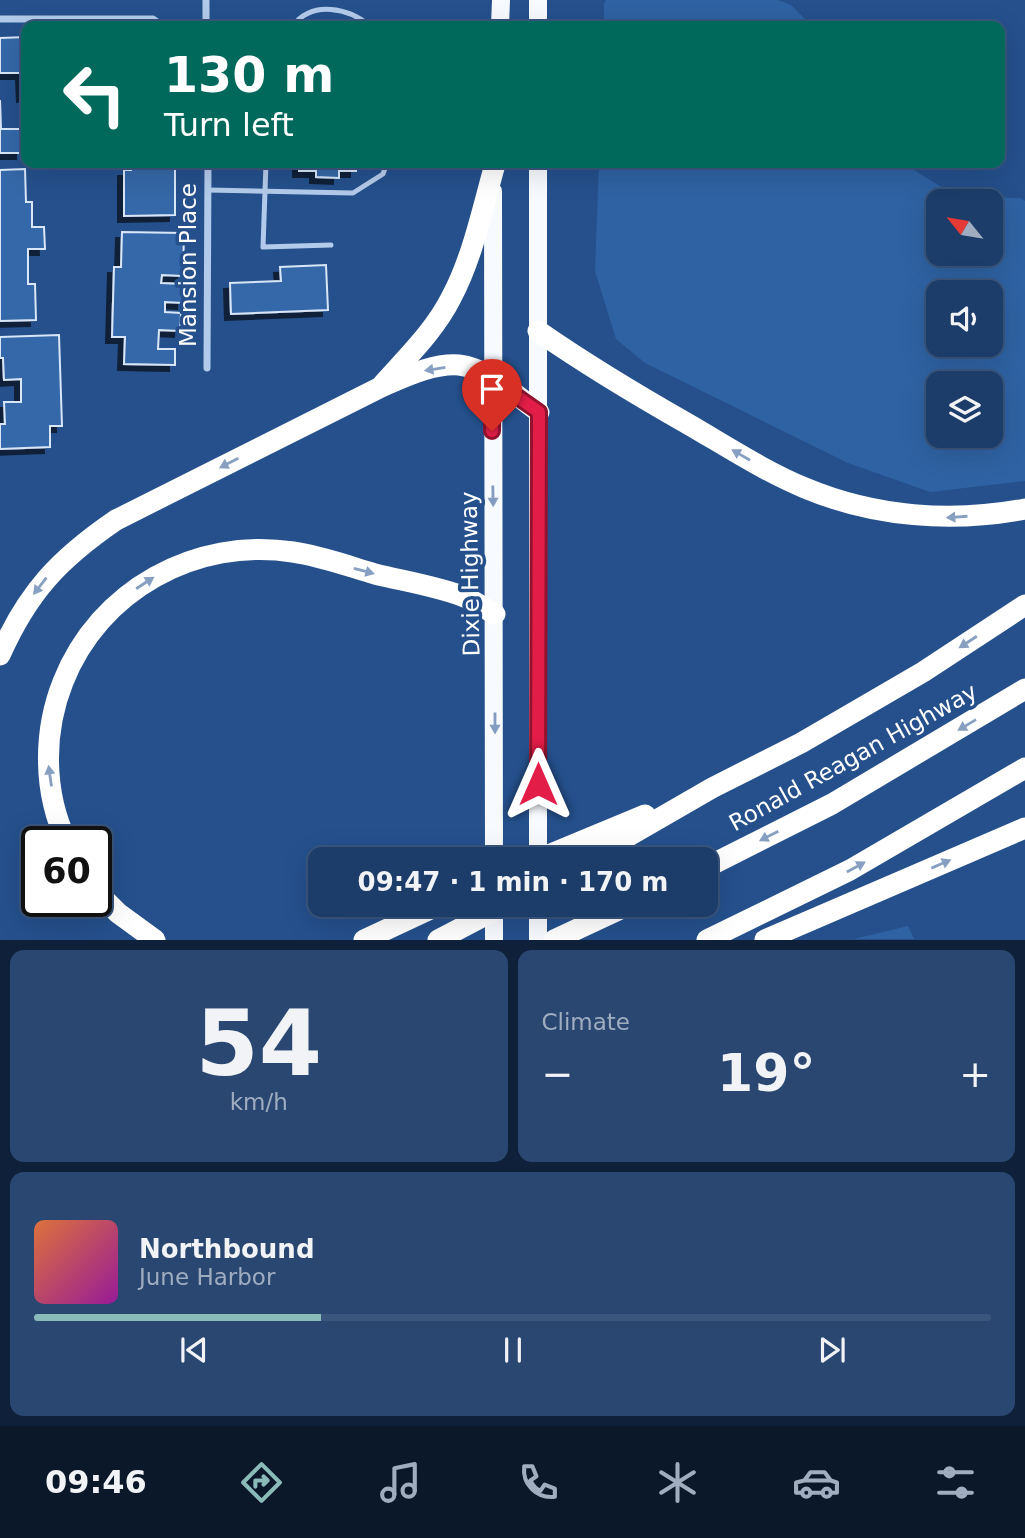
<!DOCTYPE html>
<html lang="en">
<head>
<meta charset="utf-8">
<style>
	body { margin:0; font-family:"DejaVu Sans",sans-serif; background:#294771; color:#f1f3f6; height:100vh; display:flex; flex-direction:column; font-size:26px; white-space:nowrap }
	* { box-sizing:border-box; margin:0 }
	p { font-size:23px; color:#a0adc0 }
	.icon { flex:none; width:38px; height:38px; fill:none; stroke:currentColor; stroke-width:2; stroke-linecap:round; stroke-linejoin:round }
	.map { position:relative; height:940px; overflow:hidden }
	.sheet { display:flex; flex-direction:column; gap:10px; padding:10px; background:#0f213a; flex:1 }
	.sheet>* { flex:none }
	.hud { position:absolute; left:21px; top:21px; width:984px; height:147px; border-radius:14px; box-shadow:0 7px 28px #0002,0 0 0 2px #3a567d; background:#00695c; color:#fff; overflow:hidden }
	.needle { width:46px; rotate:300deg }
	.buttons { position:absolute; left:926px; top:189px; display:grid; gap:14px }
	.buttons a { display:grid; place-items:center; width:77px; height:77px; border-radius:14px; background:#1c3c69; box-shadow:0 7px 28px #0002,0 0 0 2px #3a567d; font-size:35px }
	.speed { position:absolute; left:21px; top:826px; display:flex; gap:14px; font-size:35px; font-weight:700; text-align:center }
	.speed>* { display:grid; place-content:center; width:91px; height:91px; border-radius:50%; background:#1c3c69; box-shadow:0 7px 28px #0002,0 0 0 2px #3a567d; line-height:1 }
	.speed .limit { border:4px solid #111; border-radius:10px; background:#fff; color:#111 }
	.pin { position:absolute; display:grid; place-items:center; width:60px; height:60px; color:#fff; margin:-72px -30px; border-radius:50% 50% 50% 0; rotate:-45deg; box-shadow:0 0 7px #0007 }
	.pin .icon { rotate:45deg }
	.me { position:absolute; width:77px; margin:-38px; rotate:0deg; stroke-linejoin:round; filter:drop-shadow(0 0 5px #0008) }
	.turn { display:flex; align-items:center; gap:24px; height:147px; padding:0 28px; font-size:32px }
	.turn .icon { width:91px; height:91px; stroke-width:2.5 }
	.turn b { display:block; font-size:49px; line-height:60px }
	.big { font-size:52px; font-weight:700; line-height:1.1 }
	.sheet .tile { flex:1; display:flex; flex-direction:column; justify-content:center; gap:10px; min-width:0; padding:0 24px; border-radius:14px; background:#294771 }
	.sheet .dial { align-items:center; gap:0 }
	.dial b { font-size:91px; line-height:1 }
	.song { display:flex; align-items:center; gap:21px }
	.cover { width:84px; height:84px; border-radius:10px; background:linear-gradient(135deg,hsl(20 70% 55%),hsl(300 70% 35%)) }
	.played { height:7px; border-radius:4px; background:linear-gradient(90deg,#8bbbb9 30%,#3a567d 30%) }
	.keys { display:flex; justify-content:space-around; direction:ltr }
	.heat { display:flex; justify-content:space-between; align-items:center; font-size:38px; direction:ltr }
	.sheet .tiles { flex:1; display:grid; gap:10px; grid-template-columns:1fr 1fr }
	.tile:last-child { grid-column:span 2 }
	.trip { position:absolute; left:308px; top:847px; width:410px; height:70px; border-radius:14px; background:#1c3c69; box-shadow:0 7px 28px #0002,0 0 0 2px #3a567d; font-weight:700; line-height:70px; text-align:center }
	.dock { display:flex; height:112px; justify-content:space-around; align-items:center; background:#0b182a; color:#a0adc0 }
	.dock .icon { width:49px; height:49px }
	.dock .on { color:#8bbbb9 }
	.dock b { font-size:32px; color:#f1f3f6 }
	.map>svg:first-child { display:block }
	.green { fill:#2f62a3; fill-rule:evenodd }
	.building { fill:#3567a8; stroke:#d8e6f8; stroke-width:2; filter:url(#shadow) }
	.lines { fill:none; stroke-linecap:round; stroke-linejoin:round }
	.service { stroke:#b3cbea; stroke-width:5 }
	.minor { stroke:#b3cbea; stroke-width:7 }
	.primary { stroke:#f7fafe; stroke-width:18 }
	.motorway { stroke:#fff; stroke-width:21 }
	.oneway { fill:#879fc0 }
	.oneway2 { fill:#849cbf }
	.route-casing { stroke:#92132f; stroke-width:18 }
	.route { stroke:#e11d48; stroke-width:12 }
	.labels { text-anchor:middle; stroke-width:7; stroke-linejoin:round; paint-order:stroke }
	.street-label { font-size:23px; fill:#fff; stroke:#25508c }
</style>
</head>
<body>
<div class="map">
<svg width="1025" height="940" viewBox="0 0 1025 940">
	<defs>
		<filter id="shadow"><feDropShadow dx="-6" dy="6" stdDeviation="0" flood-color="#0009"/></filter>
	</defs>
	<rect width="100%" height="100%" fill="#25508c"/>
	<g class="green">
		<polygon points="606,0 778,0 791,5 812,26 604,26 604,4"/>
		<path d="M599,163h304l54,34 64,1 4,3v280l-95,11 -82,-29 -203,-100 -29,-24 -21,-68zM938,201h52v53h-52zM938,292h52v53h-52zM938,383h52v53h-52z"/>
		<polygon points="908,926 914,939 854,939"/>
	</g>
	<g class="building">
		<polygon points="26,37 26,95 23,96 22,73 0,73 0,38"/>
		<polygon points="0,100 1,129 22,129 22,153 0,153"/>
		<polygon points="131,163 175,163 175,215 124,216 124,170 131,170"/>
		<polygon points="299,163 356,163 356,171 339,171 339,178 316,177 316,171 299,171"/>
		<polygon points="25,169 26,202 32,202 32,227 44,227 45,249 28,249 28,284 35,284 36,320 0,321 0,170"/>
		<polygon points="122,232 184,233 183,276 162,275 161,283 184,284 183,303 165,302 165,312 181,313 180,331 159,330 158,349 175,349 175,365 124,364 125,337 112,337 114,267 121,267"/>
		<polygon points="326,265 328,310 231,314 230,283 281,281 280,267"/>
		<polygon points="59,335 62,426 50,426 50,447 0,449 0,424 5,424 4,402 21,402 21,379 4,380 3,358 0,358 0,337"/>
	</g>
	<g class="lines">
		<g class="service">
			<path d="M293,26c19,-26 56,-18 77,0"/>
			<polyline points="266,163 263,247 331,245"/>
			<polyline points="208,190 353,193 383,174 387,163"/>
		</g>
		<g class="minor">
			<polyline points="206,0 206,26"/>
			<polyline points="0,19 153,19 163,26"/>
			<polyline points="207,368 208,163"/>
		</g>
		<g class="primary">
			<polyline points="538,0 538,26"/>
			<polyline points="500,26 501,0"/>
			<polyline points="538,163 538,859"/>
			<polyline points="493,191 494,859"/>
			<polyline points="494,940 494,905"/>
			<polyline points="538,940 538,905"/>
		</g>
		<g class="motorway">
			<path d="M538,331c49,34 99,64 150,93 38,22 76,47 117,64 69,29 147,35 220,21"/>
			<path d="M383,384c24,-27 52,-54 68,-86 21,-39 31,-87 43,-130"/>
			<path d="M0,655c28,-63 59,-96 116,-135l265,-133c24,-10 52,-24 78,-22 29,3 57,31 80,47"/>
			<path d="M67,842c-24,-49 -24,-110 -4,-160 36,-92 133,-145 230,-130 28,4 55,14 82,22 28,7 66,13 92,24 10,5 19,11 28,16"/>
			<polyline points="539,859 645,815"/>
			<polyline points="589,859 712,788 801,743 923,672 1025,605"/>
			<polyline points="705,868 832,804 1025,689"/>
			<polyline points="96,891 118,913 155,940"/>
			<polyline points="364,940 439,905"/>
			<polyline points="438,940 505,905"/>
			<polyline points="554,940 629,905"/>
			<polyline points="707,940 850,870 1025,768"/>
			<polyline points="765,940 1025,828"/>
		</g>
	</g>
	<defs><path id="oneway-solid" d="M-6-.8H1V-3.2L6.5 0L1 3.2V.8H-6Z" transform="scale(1.75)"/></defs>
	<g class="oneway">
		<use href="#oneway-solid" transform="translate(435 369) rotate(171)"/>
		<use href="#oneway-solid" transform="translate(741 455) rotate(-150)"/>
		<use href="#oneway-solid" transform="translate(229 463) rotate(153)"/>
		<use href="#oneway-solid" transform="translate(957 517) rotate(176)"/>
		<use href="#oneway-solid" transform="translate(364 571) rotate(15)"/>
		<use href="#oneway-solid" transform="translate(145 583) rotate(-33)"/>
		<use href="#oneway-solid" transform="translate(40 586) rotate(128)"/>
		<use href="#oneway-solid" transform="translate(968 642) rotate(147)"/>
		<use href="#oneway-solid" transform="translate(967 725) rotate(149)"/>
		<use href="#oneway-solid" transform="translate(50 776) rotate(-98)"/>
		<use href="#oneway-solid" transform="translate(769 836) rotate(153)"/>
		<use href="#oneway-solid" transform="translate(941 864) rotate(-23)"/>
		<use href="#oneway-solid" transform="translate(856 867) rotate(-29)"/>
	</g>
	<g class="oneway2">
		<use href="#oneway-solid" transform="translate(493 496) rotate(89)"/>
		<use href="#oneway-solid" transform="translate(495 723) rotate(90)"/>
	</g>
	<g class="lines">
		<defs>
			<polyline id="route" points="492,431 492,379 539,412 538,784"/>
		</defs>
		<use href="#route" class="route-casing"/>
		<use href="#route" class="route"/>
	</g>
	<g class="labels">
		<g class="street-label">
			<text transform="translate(188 265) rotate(-90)" y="8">Mansion Place</text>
			<text transform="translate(470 574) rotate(-91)" y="8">Dixie Highway</text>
			<text transform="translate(853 757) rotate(-29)" y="8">Ronald Reagan Highway</text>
		</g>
	</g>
</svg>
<div class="buttons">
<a><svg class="needle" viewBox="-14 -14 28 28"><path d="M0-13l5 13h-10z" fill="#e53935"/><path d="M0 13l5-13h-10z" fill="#a0adc0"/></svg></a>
<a><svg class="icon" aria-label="sound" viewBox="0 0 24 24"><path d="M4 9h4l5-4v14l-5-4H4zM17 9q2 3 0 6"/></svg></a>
<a><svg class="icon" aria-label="layers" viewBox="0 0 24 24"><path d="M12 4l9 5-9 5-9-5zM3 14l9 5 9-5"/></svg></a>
</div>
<div class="speed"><div class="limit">60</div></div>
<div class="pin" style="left:492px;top:431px;background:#d93025"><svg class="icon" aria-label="arrive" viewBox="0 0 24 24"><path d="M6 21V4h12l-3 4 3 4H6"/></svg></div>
<svg class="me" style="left:538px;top:784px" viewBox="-20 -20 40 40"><path d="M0-17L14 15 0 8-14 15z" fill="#e11d48" stroke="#fff" stroke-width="4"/></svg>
<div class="trip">09:47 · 1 min · 170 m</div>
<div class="hud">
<div class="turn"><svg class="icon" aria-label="left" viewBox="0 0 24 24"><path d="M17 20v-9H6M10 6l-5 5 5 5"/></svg><div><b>130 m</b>Turn left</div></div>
</div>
</div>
<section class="sheet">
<div class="tiles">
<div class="tile dial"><b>54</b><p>km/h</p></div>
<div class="tile"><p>Climate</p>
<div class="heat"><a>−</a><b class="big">19°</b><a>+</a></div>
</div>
<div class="tile">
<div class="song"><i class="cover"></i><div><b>Northbound</b><p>June Harbor</p></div></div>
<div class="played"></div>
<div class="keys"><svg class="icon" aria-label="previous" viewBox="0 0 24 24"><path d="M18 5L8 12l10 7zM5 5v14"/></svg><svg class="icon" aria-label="pause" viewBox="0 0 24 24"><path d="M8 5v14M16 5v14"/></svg><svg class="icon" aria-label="next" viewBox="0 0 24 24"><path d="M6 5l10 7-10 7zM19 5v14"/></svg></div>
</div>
</div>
</section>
<nav class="dock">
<b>09:46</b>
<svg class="icon on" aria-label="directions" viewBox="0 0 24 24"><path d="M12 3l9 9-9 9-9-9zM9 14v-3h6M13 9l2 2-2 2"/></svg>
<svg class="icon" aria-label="music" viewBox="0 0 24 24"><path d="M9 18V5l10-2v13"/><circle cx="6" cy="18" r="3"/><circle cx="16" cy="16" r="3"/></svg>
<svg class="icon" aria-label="phone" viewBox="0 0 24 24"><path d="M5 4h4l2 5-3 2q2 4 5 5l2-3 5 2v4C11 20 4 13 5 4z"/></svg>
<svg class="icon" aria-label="climate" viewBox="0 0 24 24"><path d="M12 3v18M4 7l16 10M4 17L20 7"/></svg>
<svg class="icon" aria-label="car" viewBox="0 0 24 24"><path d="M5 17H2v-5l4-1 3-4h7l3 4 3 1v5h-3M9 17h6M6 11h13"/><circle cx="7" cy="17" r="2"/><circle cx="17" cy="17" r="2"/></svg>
<svg class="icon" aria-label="filters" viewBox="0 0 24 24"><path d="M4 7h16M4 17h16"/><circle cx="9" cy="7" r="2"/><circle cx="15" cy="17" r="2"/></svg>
</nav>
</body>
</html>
